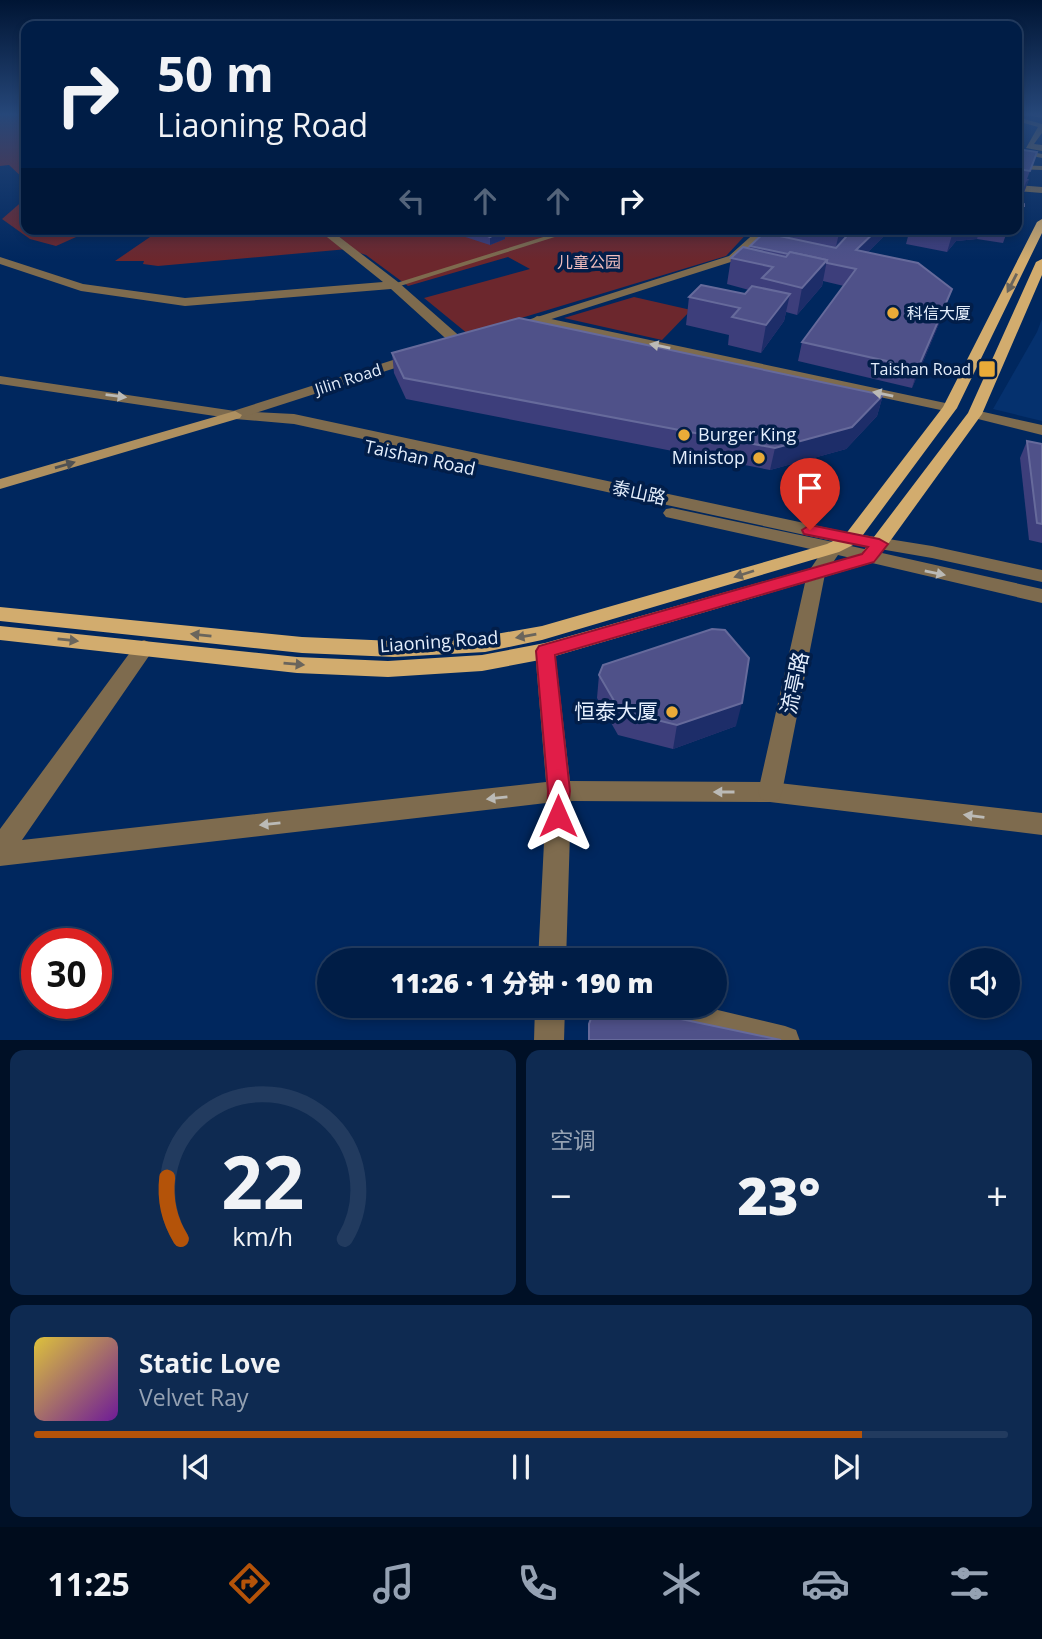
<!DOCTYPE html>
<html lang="zh">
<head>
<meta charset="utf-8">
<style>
	body { margin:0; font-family:"Open Sans","Noto Sans SC",sans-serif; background:#0e2a51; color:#f1f3f6; height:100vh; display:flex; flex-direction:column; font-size:26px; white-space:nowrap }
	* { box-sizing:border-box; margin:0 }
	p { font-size:23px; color:#95a2b3 }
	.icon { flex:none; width:38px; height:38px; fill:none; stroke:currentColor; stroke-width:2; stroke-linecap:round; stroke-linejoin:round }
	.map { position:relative; height:1040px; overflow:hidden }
	.side { display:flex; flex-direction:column; gap:10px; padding:10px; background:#001026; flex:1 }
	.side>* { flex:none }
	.banner { position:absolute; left:21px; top:21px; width:1001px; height:214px; border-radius:14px; box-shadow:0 4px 10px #0003,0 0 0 2px #223b5f; background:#001d46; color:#f1f3f6; overflow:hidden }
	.buttons { position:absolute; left:950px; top:948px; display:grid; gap:14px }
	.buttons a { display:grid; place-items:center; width:70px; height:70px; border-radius:50%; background:#001d46; box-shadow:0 4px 10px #0003,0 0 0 2px #223b5f; font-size:35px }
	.speed { position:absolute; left:21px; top:928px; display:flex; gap:14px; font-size:35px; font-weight:700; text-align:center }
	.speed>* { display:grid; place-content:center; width:91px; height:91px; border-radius:50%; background:#001d46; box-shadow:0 4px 10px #0003,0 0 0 2px #223b5f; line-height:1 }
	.speed .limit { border:10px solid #d22; background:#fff; color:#111 }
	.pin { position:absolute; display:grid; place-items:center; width:60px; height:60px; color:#fff; margin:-72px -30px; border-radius:50% 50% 50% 0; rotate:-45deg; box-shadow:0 0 7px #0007 }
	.pin .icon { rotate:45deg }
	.me { position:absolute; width:77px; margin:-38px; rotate:0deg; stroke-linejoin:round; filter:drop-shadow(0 0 5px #0008) }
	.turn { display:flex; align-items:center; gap:24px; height:147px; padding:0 21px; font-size:32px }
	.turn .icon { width:91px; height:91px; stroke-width:2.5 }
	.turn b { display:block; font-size:49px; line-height:60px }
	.lanes { display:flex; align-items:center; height:66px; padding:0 21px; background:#0003; justify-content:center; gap:35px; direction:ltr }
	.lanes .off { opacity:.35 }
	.big { font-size:52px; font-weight:800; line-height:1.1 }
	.side .tile { flex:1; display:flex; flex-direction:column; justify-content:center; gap:10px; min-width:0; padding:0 24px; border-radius:14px; background:#0e2a51 }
	.side .dial { align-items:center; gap:0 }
	.dial svg { height:182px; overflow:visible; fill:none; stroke:#223b5f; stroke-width:7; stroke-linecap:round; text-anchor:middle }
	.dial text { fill:#f1f3f6; stroke:none }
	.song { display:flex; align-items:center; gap:21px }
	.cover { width:84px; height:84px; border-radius:10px; background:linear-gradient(135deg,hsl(50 70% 55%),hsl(280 70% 35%)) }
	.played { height:7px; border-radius:4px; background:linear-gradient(90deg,#b45309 85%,#223b5f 85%) }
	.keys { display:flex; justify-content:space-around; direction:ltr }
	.heat { display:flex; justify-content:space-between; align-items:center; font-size:38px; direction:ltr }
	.side .tiles { flex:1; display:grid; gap:10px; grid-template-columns:1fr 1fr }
	.tile:last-child { grid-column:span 2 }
	.trip { position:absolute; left:317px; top:948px; width:410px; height:70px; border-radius:35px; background:#001d46; box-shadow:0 4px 10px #0003,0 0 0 2px #223b5f; font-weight:800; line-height:70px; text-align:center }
	.menu { display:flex; height:112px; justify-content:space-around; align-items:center; background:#000c1c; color:#95a2b3 }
	.menu .icon { width:49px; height:49px }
	.menu .selected { color:#b45309 }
	.menu b { font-size:32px; color:#f1f3f6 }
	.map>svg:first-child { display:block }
	.built { fill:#05316e }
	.green { fill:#6c272d }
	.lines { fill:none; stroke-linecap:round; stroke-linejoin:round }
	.pedestrian { fill:#7e6b4e; fill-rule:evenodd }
	.minor { fill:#7e6b4e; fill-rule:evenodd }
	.tertiary { fill:#7e6b4e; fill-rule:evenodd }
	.secondary { fill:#ae9060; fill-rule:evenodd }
	.primary { fill:#d2ac6e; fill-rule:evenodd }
	.wall { fill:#3d3e7b }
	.shaded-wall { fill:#1d2d69 }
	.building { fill:#4f5189; stroke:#666a9b; stroke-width:2 }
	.oneway { fill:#6a655c }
	.oneway2 { fill:#bbbab6 }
	.oneway3 { fill:#4f5153 }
	.route { fill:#e11d48; stroke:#92132f; stroke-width:2 }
	.poi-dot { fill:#e9ab38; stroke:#021e49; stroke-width:2.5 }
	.labels { text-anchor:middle; stroke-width:7; stroke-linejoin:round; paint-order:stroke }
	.far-park-label { font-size:16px; fill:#f0bdbd; stroke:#021e49 }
	.far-poi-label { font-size:16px; fill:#e4eefc; stroke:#021e49; text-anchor:start }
	.far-street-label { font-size:16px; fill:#e4eefc; stroke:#021e49 }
	.poi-label { font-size:18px; fill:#e4eefc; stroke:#021e49; text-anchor:start }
	.street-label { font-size:18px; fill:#e4eefc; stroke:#021e49 }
	.near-street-label { font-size:21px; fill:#e4eefc; stroke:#021e49 }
	.near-poi-label { font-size:21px; fill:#e4eefc; stroke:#021e49; text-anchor:end }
</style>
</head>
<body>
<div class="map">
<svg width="1042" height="1041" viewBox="0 0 1042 1041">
	<rect width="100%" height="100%" fill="#00275e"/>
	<polygon class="built" points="1042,319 1042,421 993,409 1037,332"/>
	<g class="green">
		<polygon points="0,114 26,114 26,181 9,165 0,166"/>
		<polygon points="26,198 26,229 94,229 56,246 30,239 2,219"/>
		<polygon points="116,229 751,229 726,256 468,334 424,298 530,269 508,257 408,286 366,255 348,249 158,266 143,264 144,261 115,261 150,237"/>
		<polygon points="634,297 691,310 662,340 564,318"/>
	</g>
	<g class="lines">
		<g class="pedestrian">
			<polygon points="1017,149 1042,154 1042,158 1017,153"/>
			<polygon points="1017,165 1042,166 1042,170 1017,169"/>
			<polygon points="569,229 580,229 397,287 390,285"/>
		</g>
		<g class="minor">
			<polygon points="1017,117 1042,124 1042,133 1034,144 1042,145 1042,151 1026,148 1038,127 1017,121"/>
			<polygon points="317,229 329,229 398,282 464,340 464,346 454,346 391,289 185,306 81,291 0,264 0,257 83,284 185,298 383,282"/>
			<polygon points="537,316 950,404 957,408 950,412 533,323 531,320"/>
			<polygon points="0,376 235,411 294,414 851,533 860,539 851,545 294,424 235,419 0,384"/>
			<polygon points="975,410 1042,425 1042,435 970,417 968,414"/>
			<polygon points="672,508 833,542 842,548 833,554 666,517 663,513 666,509"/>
			<polygon points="144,640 151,643 154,648 151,653 22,840 546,782 535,651 538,646 545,643 552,646 555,651 570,781 770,782 1042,813 1042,835 770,802 571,801 566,961 538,961 546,803 0,866 0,829 137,643"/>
			<polygon points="535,1006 565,1006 564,1041 534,1041"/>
			<polygon points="622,1006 701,1006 785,1026 796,1030 800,1041 720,1041 637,1021 627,1016"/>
		</g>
		<g class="tertiary">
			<polygon points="1023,114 1042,114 1042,118"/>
			<polygon points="1017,185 1042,187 1042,193 1017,191"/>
			<polygon points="759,229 770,229 737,260 517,330 506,327 729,256"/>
			<polygon points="415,353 422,357 420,360 240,418 230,418 228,415 230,412"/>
			<polygon points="851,533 932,546 1042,570 1042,582 932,558 845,543 842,539"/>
			<polygon points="833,542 1042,589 1042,603 838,555 825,574 782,792 779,799 770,802 761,799 758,792 807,574 827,544"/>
		</g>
		<polygon class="secondary" points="235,411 242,415 240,418 0,489 0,479"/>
		<g class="primary">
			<polygon points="1042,219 1042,233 957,408 857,543 839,552 542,640 485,652 394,657 302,653 0,621 0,607 302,637 394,641 485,636 542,626 827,544 845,535 943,407 1037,222"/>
			<polygon points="1042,259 1042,275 982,414 875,562 545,659 482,671 388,677 297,673 0,640 0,626 297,657 388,661 482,655 545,643 861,554 968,413 1036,262"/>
		</g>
	</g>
	<g class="wall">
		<polygon points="1017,149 1037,152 1027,179 1029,179 1023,195 1019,203 1024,206 1018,223 1017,223"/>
		<polygon points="453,229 502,229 505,230 505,239 490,245 453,233"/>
		<polygon points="768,229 891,229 867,253 946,307 912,388 798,361 802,342 844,286 823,281 822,286 797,315 786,312 784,321 761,353 728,345 729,335 686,325 689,297 745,294 749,290 727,284 731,258 749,249 750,246"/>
		<polygon points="910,229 1008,229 1003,243 977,239 956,241 947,252 906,244"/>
		<polygon points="392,353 883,395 877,416 846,449 770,470 406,399 394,373"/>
		<polygon points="1027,441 1042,444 1042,543 1029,540 1020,458"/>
		<polygon points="599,675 736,726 673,749 618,735 597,698"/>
	</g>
	<g class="shaded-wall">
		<polygon points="1029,179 1023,195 1020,198 1026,182"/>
		<polygon points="840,229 848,229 842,254 832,264"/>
		<polygon points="878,229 891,229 852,268 856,250"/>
		<polygon points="957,229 980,229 977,239 956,241 947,252 952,235"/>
		<polygon points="505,230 505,239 490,245 490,237"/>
		<polygon points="827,260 822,286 797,315 802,288"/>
		<polygon points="952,289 946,307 912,388 918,368"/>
		<polygon points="790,294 784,321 761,353 766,325"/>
		<polygon points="883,395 877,416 846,449 770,470 775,448"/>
		<polygon points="742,703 736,726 673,749 677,725"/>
	</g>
	<g class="building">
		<polygon points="1017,149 1037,152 1030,171 1017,169"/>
		<polygon points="1017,203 1024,204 1024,206 1017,206"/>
		<polygon points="468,229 502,229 505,230 490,237"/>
		<polygon points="768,229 771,229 770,234 836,248 846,237 848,229 878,229 856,250 918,263 952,289 918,368 802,342 856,269 827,263 827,260 790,252 788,254 750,246"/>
		<polygon points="924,229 957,229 952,235"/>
		<polygon points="743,247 786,257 790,252 827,260 802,288 762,278 773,267 731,258"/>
		<polygon points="701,285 745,294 752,286 790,294 766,325 732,317 740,308 689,297"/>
		<polygon points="519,318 883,395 852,427 775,448 404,378 392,353"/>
		<polygon points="1027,441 1042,444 1042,524 1037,523"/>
		<polygon points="712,629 725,630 749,658 742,703 677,725 620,711 599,675 603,665"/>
		<polygon points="605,1006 619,1006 781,1040 589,1040 589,1024 594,1010"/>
	</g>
	<defs><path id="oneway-solid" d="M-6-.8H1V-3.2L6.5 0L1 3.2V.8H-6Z" transform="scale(1.75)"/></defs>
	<g class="oneway">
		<use href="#oneway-solid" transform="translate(1012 283) rotate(117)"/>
		<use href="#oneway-solid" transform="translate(744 574) rotate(162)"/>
		<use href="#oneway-solid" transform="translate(201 635) rotate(-174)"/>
		<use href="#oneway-solid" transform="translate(526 636) rotate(170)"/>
		<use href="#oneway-solid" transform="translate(68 640) rotate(6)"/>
		<use href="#oneway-solid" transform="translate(294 664) rotate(5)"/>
	</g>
	<g class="oneway2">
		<use href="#oneway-solid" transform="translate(660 346) rotate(-168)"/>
		<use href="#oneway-solid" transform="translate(883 394) rotate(-168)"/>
		<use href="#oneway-solid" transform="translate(116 396) rotate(7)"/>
		<use href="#oneway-solid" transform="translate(935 573) rotate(12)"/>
		<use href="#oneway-solid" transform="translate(724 792) rotate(-180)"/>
		<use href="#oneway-solid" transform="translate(497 798) rotate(174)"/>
		<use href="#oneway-solid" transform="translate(974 816) rotate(-173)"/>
		<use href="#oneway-solid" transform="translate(270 824) rotate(174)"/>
	</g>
	<use class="oneway3" href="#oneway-solid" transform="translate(65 465) rotate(-16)"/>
	<linearGradient id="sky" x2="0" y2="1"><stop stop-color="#001534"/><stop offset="0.44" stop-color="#264779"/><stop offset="1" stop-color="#264779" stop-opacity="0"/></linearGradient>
	<rect width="1042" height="260" fill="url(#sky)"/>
	<polygon class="route" points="810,525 879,539 888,544 874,562 555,655 570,791 566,823 558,826 550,823 547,816 548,791 536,651 539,646 862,554 868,547 804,534 802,530"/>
	<g class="poi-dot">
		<circle cx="893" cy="313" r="7"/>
		<rect x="978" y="360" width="18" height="18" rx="3.5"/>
		<circle cx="684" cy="435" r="7"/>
		<circle cx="759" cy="458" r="7"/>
		<circle cx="672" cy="712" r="7"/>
	</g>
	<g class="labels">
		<g class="far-park-label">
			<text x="589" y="268">儿童公园</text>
		</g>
		<g class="far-poi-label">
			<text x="907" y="319">科信大厦</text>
			<text x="971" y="375" text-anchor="end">Taishan Road</text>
		</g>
		<g class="far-street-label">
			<text transform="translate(348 379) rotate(-18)" y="6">Jilin Road</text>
		</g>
		<g class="poi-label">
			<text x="698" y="441">Burger King</text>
			<text x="745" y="464" text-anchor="end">Ministop</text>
		</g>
		<g class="street-label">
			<text transform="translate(420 458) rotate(12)" y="6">Taishan Road</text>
			<text transform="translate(639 493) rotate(12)" y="6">泰山路</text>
			<text transform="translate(439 642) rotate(-4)" y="6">Liaoning Road</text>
		</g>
		<g class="near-street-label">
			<text transform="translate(795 683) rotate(-78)" y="7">流亭路</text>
		</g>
		<g class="near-poi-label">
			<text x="658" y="719">恒泰大厦</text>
		</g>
	</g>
</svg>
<div class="buttons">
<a><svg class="icon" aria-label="sound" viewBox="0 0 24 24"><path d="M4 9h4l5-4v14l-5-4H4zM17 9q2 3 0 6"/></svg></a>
</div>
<div class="speed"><div class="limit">30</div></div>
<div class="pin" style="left:810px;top:530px;background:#d93025"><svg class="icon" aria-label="arrive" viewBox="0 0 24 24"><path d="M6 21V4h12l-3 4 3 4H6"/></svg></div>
<svg class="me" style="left:558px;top:816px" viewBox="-20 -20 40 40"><path d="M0-17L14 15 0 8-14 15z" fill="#e11d48" stroke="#fff" stroke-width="4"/></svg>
<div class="trip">11:26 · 1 分钟 · 190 m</div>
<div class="banner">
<div class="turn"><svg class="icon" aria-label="right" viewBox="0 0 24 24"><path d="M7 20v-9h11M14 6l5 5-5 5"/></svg><div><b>50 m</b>Liaoning Road</div></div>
<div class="lanes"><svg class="icon off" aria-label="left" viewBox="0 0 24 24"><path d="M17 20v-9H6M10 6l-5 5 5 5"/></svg><svg class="icon off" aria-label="ahead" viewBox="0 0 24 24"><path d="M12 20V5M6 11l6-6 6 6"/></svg><svg class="icon off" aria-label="ahead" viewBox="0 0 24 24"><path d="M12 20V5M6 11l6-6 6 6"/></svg><svg class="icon" aria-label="right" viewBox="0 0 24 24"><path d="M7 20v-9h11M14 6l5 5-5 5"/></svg></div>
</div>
</div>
<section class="side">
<div class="tiles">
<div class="tile dial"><svg viewBox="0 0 100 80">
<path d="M14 69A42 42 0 1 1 86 69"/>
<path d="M14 69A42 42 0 0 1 8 42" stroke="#b45309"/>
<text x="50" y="56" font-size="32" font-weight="700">22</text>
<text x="50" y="72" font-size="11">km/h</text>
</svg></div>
<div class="tile"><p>空调</p>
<div class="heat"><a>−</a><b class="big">23°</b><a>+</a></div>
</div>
<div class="tile">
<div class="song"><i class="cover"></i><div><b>Static Love</b><p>Velvet Ray</p></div></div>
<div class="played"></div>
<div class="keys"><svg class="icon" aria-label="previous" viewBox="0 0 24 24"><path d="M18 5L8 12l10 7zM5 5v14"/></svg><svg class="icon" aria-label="pause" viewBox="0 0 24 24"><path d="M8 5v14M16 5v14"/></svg><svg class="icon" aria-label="next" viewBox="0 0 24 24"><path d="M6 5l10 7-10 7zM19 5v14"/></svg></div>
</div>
</div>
</section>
<nav class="menu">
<b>11:25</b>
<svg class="icon selected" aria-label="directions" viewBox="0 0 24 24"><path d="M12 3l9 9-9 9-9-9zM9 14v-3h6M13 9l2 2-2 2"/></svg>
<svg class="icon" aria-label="music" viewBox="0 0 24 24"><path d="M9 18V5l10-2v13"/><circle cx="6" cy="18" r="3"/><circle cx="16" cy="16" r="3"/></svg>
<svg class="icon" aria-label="phone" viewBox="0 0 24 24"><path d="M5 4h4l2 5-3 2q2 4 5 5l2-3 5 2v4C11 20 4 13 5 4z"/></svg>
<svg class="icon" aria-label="climate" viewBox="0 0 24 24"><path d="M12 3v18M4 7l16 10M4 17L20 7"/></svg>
<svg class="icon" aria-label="car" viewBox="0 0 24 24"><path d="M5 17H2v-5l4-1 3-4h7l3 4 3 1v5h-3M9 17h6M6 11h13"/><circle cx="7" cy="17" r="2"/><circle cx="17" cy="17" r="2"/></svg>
<svg class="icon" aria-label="filters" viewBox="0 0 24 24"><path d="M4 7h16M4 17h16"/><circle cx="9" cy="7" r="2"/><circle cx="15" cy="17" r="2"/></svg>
</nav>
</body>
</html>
